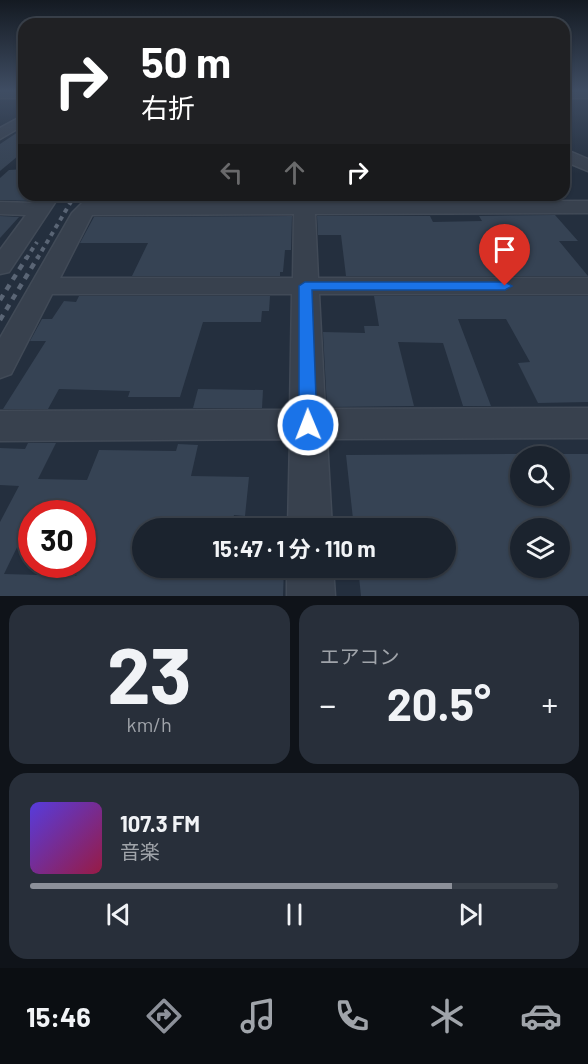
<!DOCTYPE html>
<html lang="ja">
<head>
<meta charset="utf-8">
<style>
	body { margin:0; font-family:Barlow,"Noto Sans JP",sans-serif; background:#282f3a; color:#f1f3f6; height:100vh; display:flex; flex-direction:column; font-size:22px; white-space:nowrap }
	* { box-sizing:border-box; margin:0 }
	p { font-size:20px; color:#a0a4aa }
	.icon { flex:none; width:33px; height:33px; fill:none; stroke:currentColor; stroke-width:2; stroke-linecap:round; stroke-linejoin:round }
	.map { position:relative; height:596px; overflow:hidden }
	.details { display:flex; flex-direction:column; gap:9px; padding:9px; background:#0f1319; flex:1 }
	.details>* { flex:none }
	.banner { position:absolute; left:18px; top:18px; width:552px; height:183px; border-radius:18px; box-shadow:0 2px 4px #0004,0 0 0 2px #39404a; background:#202124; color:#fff; overflow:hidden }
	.tools { position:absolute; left:510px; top:446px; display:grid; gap:12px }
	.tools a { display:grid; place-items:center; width:60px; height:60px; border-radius:50%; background:#1b232e; box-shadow:0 2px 4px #0004,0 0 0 2px #39404a; font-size:30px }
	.speed { position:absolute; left:18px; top:500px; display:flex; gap:12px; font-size:30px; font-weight:700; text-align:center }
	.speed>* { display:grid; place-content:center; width:78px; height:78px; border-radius:50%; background:#1b232e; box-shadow:0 2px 4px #0004,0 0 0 2px #39404a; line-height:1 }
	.speed .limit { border:9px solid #d22; background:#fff; color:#111 }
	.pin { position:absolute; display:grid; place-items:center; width:51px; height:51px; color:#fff; margin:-62px -26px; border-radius:50% 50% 50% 0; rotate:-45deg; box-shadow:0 0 6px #0007 }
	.pin .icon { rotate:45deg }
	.me { position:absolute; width:66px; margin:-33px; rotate:359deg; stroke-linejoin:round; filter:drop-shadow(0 0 4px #0008) }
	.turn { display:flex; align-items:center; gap:21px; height:126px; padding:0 24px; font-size:27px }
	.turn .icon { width:78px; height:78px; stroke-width:2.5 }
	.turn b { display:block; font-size:42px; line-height:51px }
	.lanes { display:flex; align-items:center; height:57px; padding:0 24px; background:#0003; justify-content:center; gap:30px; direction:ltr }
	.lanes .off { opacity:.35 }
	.big { font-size:45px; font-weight:700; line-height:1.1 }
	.details .widget { flex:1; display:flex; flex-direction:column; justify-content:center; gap:9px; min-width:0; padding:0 21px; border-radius:18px; background:#282f3a }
	.details .dial { align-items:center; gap:0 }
	.dial b { font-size:78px; line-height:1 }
	.song { display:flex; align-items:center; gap:18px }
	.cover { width:72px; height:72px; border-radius:9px; background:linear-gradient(135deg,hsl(250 70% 55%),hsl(340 70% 35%)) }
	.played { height:6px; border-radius:3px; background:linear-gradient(90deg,#8c9099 80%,#39404a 80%) }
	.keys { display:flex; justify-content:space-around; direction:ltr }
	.heat { display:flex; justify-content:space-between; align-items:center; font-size:33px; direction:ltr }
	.details .tiles { flex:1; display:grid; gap:9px; grid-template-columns:1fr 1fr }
	.widget:last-child { grid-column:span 2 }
	.trip { position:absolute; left:132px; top:518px; width:324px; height:60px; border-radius:30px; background:#1b232e; box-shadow:0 2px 4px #0004,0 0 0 2px #39404a; font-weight:700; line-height:60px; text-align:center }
	.dock { display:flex; height:96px; justify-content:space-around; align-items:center; background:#0b0e12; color:#a0a4aa }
	.dock .icon { width:42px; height:42px }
	.dock .active { color:#8c9099 }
	.dock b { font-size:27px; color:#f1f3f6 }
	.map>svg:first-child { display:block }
	.building { fill:#364354; fill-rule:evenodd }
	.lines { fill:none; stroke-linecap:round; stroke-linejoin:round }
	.street-casing { stroke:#414a57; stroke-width:3 }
	.street { fill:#38414e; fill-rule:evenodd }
	.rail-far1 { stroke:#5a6575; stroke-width:4; stroke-dasharray:4.5 4.5; stroke-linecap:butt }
	.rail { stroke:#5a6575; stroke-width:4.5; stroke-dasharray:6 6; stroke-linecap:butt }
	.route { fill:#1a73e8; stroke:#114b97; stroke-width:1.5 }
</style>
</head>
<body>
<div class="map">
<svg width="588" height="596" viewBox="0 0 588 596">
	<rect width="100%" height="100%" fill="#242f3e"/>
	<g class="building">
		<polygon points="24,128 24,151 0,171 0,144"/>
		<polygon points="24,169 24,195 37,195 33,201 0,200 0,178 9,170"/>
		<polygon points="110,195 292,195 292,200 109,201"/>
		<polygon points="316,195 391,195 392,199 316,200"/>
		<polygon points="467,195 536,195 540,199 469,199"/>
		<polygon points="555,215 578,241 559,241 588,276 346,276 341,235 318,235 317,216 430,216 433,222 482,221 479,216"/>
		<polygon points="0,216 19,217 0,238"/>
		<polygon points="292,216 291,250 285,250 283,272 280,272 280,276 132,276 148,243 80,243 94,217"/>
		<polygon points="79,296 270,296 269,311 262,311 261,322 203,322 180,397 128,397 130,391 59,389 48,409 3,409 46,341 30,341 42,319 52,319 64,301 76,302"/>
		<polygon points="374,296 588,296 588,402 538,403 518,363 530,362 506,319 458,319 491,406 463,406 443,343 398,342 414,406 327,407 323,332 365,333 364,326 379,326"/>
		<polygon points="198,389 263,390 262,408 193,408"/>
		<path d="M28,443h28l-18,36 49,1 12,-30 77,1 2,-7 20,1 -7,31 58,1 -4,39 -11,-1 -1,5 -79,-1 -2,9h-10v39h142l-1,29h-283v-74l19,-36 -19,-1v-37l25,1zM32,513h50v51l-6,12 -72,-2 19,-39h9z"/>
		<path d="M520,454v41h40v-41h28v142h-227l-3,-29h88v-39h-92l-8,-73zM520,528h40v39h-40z"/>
	</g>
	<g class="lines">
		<defs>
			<g id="street">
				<rect x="0" y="91" width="24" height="7"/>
				<rect x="564" y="91" width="24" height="7"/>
				<polygon points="24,115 24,125 0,139 0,128"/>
				<polygon points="564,149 588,159 588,171 564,161"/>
				<polygon points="40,195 60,195 9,272 0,274 0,250 26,215 0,214 0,202 34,203"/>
				<path d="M90,195h17l2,2 -5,6 190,-1v-7h20v7l274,-1v12l-273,1 3,64h270v16h-269l6,115 263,-1v30l-261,1 5,89h-44l2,-89 -290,2v-30l290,-1 2,-116h-240l-41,80 -11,4v-40l72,-125zM294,214l-1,64h-233l32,-63z"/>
				<polygon points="287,567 333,567 335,596 287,596"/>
			</g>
		</defs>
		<use href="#street" class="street-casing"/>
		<use href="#street" class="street"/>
		<g class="rail-far1">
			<polyline points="26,259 37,242"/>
			<polyline points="37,259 75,195"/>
		</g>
		<g class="rail">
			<polyline points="0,300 27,257"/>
			<polyline points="0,320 38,257"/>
		</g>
	</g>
	<linearGradient id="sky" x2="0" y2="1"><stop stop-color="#141a22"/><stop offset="0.52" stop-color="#3f4d63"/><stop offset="1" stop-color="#3f4d63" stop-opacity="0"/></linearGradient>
	<rect width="588" height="174" fill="url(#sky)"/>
	<polygon class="route" points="305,282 505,282 512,286 505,290 312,290 317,425 314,430 308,432 301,430 299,425 299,286"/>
</svg>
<div class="tools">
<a><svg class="icon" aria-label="search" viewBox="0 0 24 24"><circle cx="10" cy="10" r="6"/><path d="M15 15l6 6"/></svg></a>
<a><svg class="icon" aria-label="layers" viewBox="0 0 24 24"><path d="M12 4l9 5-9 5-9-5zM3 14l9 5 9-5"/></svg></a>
</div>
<div class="speed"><div class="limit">30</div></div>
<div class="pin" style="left:505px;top:286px;background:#d93025"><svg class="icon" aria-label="arrive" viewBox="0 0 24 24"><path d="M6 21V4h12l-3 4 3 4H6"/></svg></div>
<svg class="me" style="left:308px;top:425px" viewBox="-20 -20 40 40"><circle r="17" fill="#1a73e8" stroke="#fff" stroke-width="3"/><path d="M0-11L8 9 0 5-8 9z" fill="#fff"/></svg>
<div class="trip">15:47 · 1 分 · 110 m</div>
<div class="banner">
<div class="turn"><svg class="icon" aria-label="right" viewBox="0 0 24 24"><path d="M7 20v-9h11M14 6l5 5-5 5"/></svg><div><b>50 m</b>右折</div></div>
<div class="lanes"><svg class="icon off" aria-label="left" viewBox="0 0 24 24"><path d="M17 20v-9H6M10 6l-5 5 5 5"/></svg><svg class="icon off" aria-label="ahead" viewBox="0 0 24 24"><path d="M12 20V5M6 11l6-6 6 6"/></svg><svg class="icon" aria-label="right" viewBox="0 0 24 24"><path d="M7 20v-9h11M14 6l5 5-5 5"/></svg></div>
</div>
</div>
<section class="details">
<div class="tiles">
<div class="widget dial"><b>23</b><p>km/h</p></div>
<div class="widget"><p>エアコン</p>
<div class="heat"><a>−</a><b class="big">20.5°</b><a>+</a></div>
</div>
<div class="widget">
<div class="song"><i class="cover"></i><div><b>107.3 FM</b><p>音楽</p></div></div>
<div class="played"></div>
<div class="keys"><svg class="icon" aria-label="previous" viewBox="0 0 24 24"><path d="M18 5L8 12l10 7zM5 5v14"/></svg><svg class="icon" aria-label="pause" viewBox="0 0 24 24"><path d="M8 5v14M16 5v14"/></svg><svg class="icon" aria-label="next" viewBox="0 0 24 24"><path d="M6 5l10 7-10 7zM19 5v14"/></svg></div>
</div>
</div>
</section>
<nav class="dock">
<b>15:46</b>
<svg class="icon active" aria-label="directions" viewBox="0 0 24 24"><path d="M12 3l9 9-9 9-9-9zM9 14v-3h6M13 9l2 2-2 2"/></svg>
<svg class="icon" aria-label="music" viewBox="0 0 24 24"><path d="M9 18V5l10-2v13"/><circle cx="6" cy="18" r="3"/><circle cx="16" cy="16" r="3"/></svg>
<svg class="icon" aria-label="phone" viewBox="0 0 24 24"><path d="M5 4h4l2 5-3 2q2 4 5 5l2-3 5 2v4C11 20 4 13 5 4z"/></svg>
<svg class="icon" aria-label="climate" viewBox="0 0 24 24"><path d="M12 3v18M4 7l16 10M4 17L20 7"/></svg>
<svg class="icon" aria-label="car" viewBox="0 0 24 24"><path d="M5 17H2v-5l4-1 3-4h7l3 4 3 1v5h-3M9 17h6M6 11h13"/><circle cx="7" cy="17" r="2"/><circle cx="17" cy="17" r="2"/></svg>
</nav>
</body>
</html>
